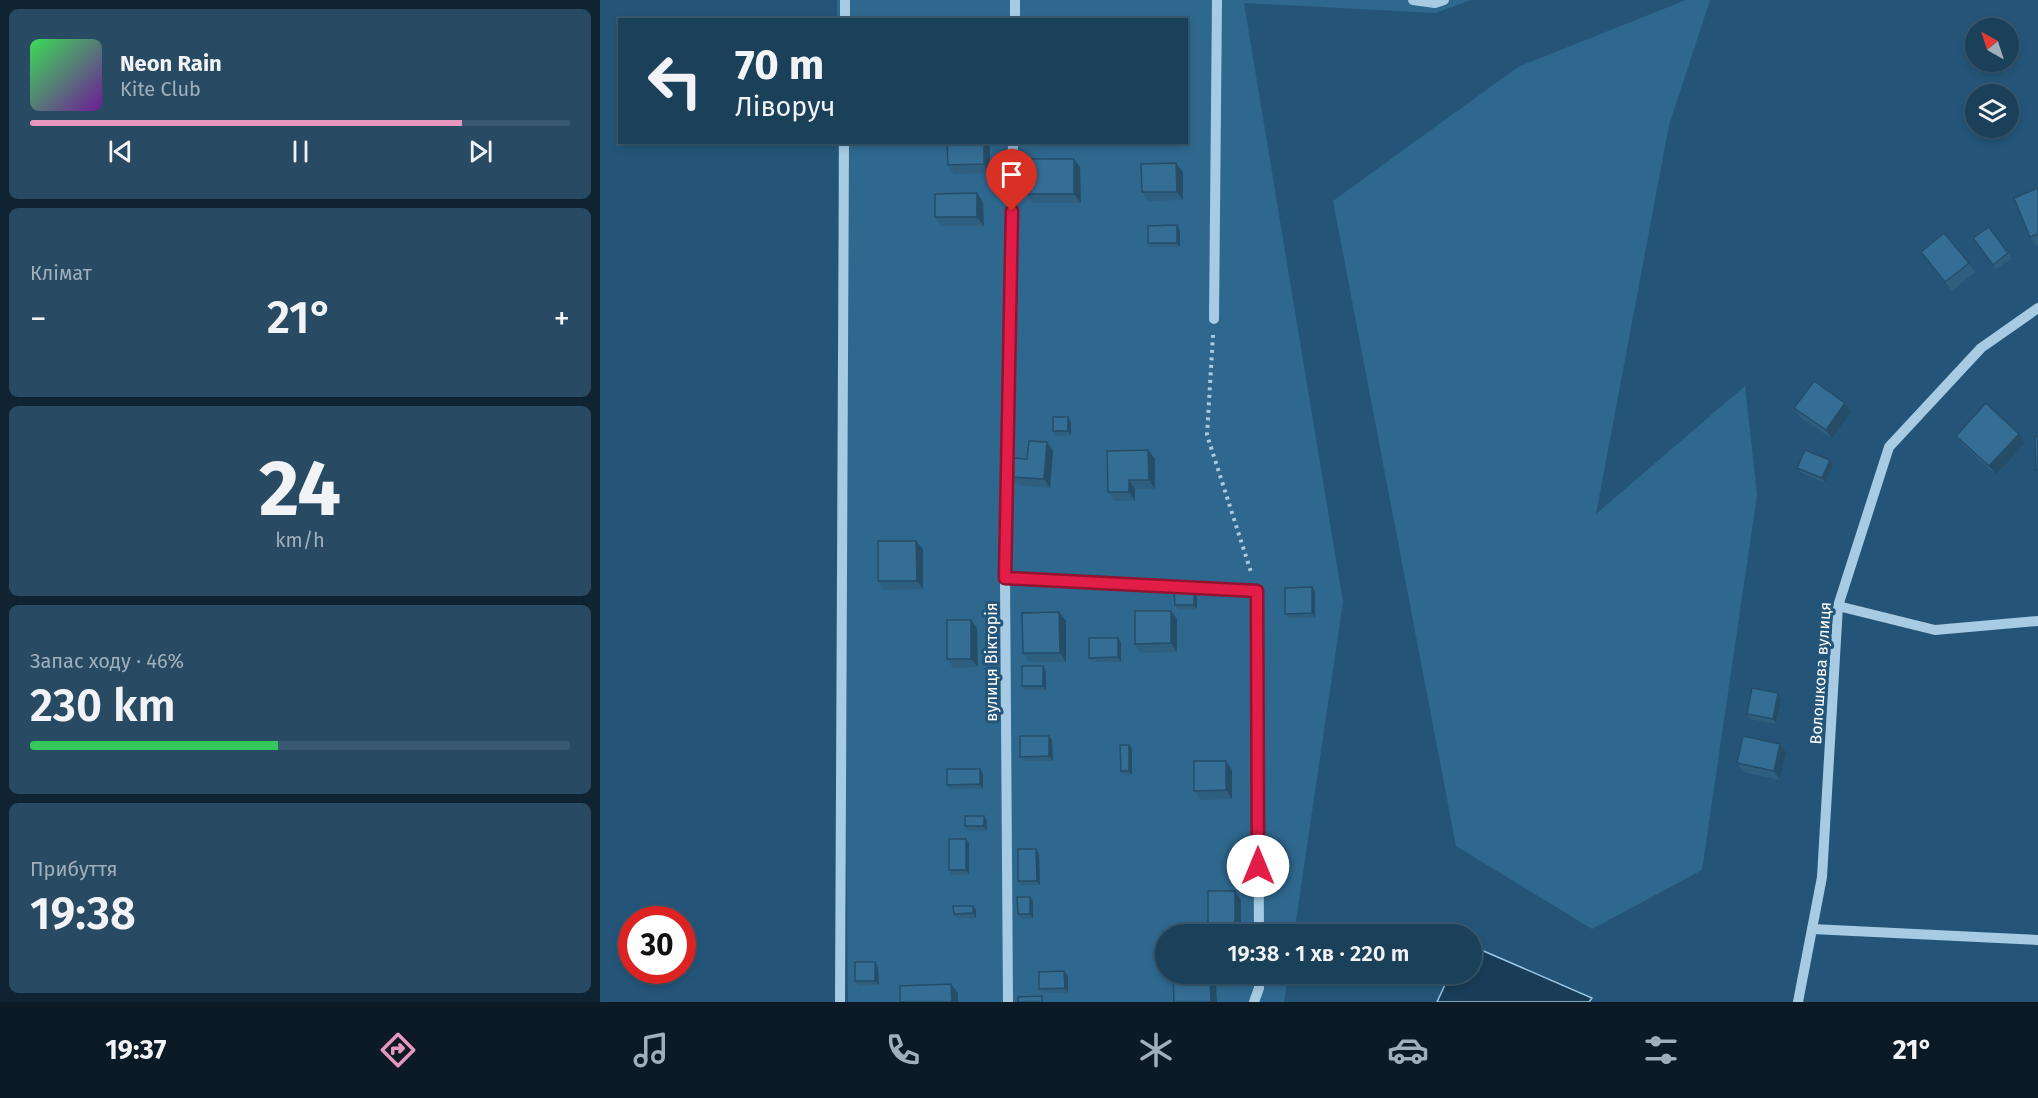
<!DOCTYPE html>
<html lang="uk">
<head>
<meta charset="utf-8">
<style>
	body { margin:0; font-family:"Fira Sans",sans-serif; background:#284b63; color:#f1f3f6; height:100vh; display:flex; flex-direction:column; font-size:22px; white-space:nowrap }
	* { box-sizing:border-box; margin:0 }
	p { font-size:20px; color:#a0afbb }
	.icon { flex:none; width:33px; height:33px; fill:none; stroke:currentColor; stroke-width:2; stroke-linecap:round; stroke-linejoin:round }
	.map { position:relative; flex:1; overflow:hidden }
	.details { display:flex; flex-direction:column; gap:9px; padding:9px; background:#0f2332; width:600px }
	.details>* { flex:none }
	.top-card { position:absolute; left:18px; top:18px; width:570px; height:126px; border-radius:0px; box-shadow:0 3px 9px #0003,0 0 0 2px #395970; background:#1b405a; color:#f1f3f6; overflow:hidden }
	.needle { width:39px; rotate:321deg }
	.fabs { position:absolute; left:1365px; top:18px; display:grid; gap:12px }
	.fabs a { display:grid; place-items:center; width:54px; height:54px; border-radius:50%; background:#1b405a; box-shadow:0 3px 9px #0003,0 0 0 2px #395970; font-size:30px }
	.speed { position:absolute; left:18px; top:906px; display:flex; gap:12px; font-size:30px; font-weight:700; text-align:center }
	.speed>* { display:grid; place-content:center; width:78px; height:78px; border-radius:50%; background:#1b405a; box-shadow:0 3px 9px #0003,0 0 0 2px #395970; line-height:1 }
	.speed .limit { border:9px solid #d22; background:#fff; color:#111 }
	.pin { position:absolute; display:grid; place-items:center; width:51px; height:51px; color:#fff; margin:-62px -26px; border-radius:50% 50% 50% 0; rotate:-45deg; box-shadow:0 0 6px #0007 }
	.pin .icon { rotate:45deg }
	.me { position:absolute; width:66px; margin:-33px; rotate:0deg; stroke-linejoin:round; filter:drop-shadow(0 0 4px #0008) }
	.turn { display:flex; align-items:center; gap:21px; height:126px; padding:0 18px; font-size:27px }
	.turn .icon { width:78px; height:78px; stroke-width:2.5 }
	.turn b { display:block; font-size:42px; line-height:51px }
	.big { font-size:45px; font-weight:600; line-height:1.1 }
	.details .card { flex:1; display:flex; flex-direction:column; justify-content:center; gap:9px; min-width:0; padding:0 21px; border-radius:9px; background:#284b63 }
	.details .dial { align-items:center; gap:0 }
	.dial b { font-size:78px; line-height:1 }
	.song { display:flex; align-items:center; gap:18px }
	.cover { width:72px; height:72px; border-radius:9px; background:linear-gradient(135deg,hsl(130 70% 55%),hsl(280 70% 35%)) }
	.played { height:6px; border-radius:3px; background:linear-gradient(90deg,#e797bd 80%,#395970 80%) }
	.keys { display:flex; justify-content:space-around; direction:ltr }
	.heat { display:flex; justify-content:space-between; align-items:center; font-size:33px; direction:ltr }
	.charge { height:9px; border-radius:4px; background:linear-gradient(90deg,#34c759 46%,#395970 0) }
	.trip { position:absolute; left:555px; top:924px; width:327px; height:60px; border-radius:30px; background:#1b405a; box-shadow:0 3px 9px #0003,0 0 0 2px #395970; font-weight:600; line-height:60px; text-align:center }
	.dock { display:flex; height:96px; justify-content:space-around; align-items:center; background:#0b1a24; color:#a0afbb }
	.dock .icon { width:42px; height:42px }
	.dock .active { color:#e797bd }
	.dock b { font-size:27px; color:#f1f3f6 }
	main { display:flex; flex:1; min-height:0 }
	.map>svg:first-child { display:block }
	.green { fill:#2f688f }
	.water { fill:#193d58; stroke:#9ac7e4; stroke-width:1.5 }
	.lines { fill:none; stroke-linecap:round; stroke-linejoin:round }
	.path { stroke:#a6cbe3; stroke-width:4; stroke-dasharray:3 4.5; stroke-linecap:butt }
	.minor { stroke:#a6cbe3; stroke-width:10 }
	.wall { fill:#2e5f7f }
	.shaded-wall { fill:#254d68 }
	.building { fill:#356e94; stroke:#254d68; stroke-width:1.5 }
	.route-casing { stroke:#92132f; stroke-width:15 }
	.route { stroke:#e11d48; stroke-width:10 }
	.labels { text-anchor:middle; stroke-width:6; stroke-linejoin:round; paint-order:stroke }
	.street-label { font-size:16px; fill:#fff; stroke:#245578 }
</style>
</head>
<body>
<main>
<section class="details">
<div class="card">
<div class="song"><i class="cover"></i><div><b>Neon Rain</b><p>Kite Club</p></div></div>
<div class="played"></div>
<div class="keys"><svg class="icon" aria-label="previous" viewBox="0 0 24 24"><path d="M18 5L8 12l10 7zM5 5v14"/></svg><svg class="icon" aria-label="pause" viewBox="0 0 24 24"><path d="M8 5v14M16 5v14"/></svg><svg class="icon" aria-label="next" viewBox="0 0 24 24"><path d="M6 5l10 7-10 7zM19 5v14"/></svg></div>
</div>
<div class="card"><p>Клімат</p>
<div class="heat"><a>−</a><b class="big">21°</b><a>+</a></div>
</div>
<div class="card dial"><b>24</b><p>km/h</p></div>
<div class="card"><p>Запас ходу · 46%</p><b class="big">230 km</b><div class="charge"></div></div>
<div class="card"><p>Прибуття</p><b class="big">19:38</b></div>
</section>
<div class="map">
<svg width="1438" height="1002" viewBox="0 0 1438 1002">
	<rect width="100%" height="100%" fill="#245578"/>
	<g class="green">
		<polygon points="237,0 871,0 835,13 644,3 743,602 694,934 566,934 566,974 688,974 684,1002 248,1002 238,143 586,142 586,20 237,19"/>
		<polygon points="1086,0 1110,0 1069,125 996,514 1145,386 1157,495 1102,870 992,929 856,846 733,201 918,67"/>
	</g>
	<polygon class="water" points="872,946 992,998 989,1002 837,1002 850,974 872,974"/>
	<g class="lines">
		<polyline class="path" points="613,335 607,435 651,572"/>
		<g class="minor">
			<polyline points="813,0 835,3 844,0"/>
			<polyline points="245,20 245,0"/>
			<polyline points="415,20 415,0"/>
			<polyline points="614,319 617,0"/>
			<polyline points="405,578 657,591 659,934"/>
			<polyline points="1238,606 1335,630 1438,621"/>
			<polyline points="1212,929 1438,940"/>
			<polyline points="240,1002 244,142"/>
			<polyline points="408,1002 405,578 413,142"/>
			<polyline points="654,1002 659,988 659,974"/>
			<polyline points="1198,1002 1222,877 1238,606 1289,447 1381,348 1438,308"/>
		</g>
	</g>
	<g class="wall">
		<polygon points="390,142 390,173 354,174 348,165"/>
		<polygon points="474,159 480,167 481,203 432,203 426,194"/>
		<polygon points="583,172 583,200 548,201 542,192"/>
		<polygon points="1438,188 1438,245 1436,246 1430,237"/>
		<polygon points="377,193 383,202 384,226 341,226 335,217"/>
		<polygon points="1389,227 1412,258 1396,269 1373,238"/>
		<polygon points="580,230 580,247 551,247 548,243"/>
		<polygon points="1321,252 1369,263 1375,272 1352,291"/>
		<polygon points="1194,408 1251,412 1232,439 1200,417"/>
		<polygon points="471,422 471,435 456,436 453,431"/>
		<polygon points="1356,436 1425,443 1396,475 1362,444"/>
		<polygon points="447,442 453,451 450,488 418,485 411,477 427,459"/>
		<polygon points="548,450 555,459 555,489 535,489 535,501 514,501 508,492"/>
		<polygon points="1233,465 1225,483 1200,472 1197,468"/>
		<polygon points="323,549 323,589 284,590 278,581"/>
		<polygon points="712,587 715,592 715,618 689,618 685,614"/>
		<polygon points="597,597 597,609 578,610 575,605"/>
		<polygon points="571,611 577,619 577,652 541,653 535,644"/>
		<polygon points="459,612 466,621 466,662 429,662 423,653"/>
		<polygon points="371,620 377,628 378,667 353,668 347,659"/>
		<polygon points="518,638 521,642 521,662 492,662 489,658"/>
		<polygon points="443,666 446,671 446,690 425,690 422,686"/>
		<polygon points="1178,693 1182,698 1176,724 1150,719 1147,714"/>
		<polygon points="452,740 453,761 423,761 420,757"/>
		<polygon points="1180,744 1186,752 1180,780 1143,772 1137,763"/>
		<polygon points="529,745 532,749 532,775 524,775 521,771"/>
		<polygon points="380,769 383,774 383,789 350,789 347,785"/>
		<polygon points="632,770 632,799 601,800 594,791"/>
		<polygon points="387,821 387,831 368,831 365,826"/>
		<polygon points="366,839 369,843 369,874 352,875 349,870"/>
		<polygon points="439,854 440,885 421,885 418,881"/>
		<polygon points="635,891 641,900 641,934 614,934 608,926"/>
		<polygon points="430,897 433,901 433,919 421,919 418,914"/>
		<polygon points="373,906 376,910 376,918 357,918 354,914"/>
		<polygon points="275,962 278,967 279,985 258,986 255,981"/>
		<polygon points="464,971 468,976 468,993 443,993 439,989"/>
	</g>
	<g class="shaded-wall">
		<polygon points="384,142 390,142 390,173 384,164"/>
		<polygon points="474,159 480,167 481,203 474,194"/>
		<polygon points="576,163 583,172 583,200 577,192"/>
		<polygon points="377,193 383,202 384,226 377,217"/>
		<polygon points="577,225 580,230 580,247 577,243"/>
		<polygon points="1245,403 1251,412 1232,439 1226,430"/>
		<polygon points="468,417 471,422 471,435 468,431"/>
		<polygon points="1419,434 1425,443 1396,475 1389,466"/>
		<polygon points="447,442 453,451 450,488 444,479"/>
		<polygon points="548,450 555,459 555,489 549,480"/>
		<polygon points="1230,460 1233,465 1225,483 1222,478"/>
		<polygon points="529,480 535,489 535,501 529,492"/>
		<polygon points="316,541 323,549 323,589 317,581"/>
		<polygon points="712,587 715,592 715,618 712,613"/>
		<polygon points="594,593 597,597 597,609 594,605"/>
		<polygon points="571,611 577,619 577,652 571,643"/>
		<polygon points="459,612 466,621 466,662 460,653"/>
		<polygon points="371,620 377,628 378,667 371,659"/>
		<polygon points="518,638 521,642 521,662 518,657"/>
		<polygon points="443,666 446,671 446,690 443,686"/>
		<polygon points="1178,693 1182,698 1176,724 1173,719"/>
		<polygon points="449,736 452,740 453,761 449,756"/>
		<polygon points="1180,744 1186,752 1180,780 1174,771"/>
		<polygon points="529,745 532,749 532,775 529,771"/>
		<polygon points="626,761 632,770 632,799 626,790"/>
		<polygon points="380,769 383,774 383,789 380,784"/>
		<polygon points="384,816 387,821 387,831 384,826"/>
		<polygon points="366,839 369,843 369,874 366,870"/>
		<polygon points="436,849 439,854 440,885 437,881"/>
		<polygon points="635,891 641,900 641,934 635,925"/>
		<polygon points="430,897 433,901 433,919 430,914"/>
		<polygon points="373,906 376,910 376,918 373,913"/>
		<polygon points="275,962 278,967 279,985 275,981"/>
		<polygon points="464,971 468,976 468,993 465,988"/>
		<polygon points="610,975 616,984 617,1002 611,1002"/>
		<polygon points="351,984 358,993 358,1002 352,1002"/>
	</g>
	<g class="building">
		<polygon points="347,142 384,142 384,164 348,165"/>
		<rect x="426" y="159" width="48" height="35"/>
		<polygon points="576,163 577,192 542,192 541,164"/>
		<polygon points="1438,188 1438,234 1430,237 1414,198"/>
		<polygon points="377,193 377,217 335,217 335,194"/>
		<polygon points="577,225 577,243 548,243 548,226"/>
		<polygon points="1389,227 1408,253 1393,265 1373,238"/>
		<polygon points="1344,233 1369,263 1345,282 1321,252"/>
		<polygon points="1214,381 1245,403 1226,430 1194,408"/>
		<polygon points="1386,403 1419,434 1389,466 1356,436"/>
		<rect x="453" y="417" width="15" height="14"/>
		<polygon points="1438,436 1438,470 1436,470 1435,437"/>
		<polygon points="429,441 447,442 444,479 411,477 413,458 427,459"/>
		<polygon points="548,450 549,480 529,480 529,492 508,492 507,451"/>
		<polygon points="1205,450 1230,460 1222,478 1197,468"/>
		<polygon points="278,541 316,541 317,581 278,581"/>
		<polygon points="712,587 712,613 685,614 685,588"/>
		<polygon points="574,593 594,593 594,605 575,605"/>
		<polygon points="535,611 571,611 571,643 535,644"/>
		<polygon points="459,612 460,653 423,653 422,613"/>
		<rect x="347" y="620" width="24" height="39"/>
		<polygon points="489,638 518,638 518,657 489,658"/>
		<rect x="422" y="666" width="21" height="20"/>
		<polygon points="1152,688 1178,693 1173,719 1147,714"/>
		<polygon points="420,736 449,736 449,756 420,757"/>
		<polygon points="1143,736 1180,744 1174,771 1137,763"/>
		<polygon points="520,745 529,745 529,771 521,771"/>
		<polygon points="594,761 626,761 626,790 594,791"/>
		<polygon points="347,769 380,769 380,784 347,785"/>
		<rect x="365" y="816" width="19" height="10"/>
		<rect x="349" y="839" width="17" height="31"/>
		<polygon points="418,849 436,849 437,881 418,881"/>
		<polygon points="608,891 635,891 635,925 608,926"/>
		<polygon points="417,897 430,897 430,914 418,914"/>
		<polygon points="353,906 373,906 373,913 354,914"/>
		<rect x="255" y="962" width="20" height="19"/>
		<polygon points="464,971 465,988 439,989 439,972"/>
		<polygon points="573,975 610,975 611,1002 574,1002"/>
		<polygon points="351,984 352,1002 300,1002 300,986"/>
		<polygon points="442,996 442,1002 418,1002 418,997"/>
	</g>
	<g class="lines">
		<defs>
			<polyline id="route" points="412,211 405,578 657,591 658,866"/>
		</defs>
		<use href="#route" class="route-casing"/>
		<use href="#route" class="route"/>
	</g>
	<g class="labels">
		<g class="street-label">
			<text transform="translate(391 662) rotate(-90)" y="6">вулиця Вікторія</text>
			<text transform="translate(1220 673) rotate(-86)" y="6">Волошкова вулиця</text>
		</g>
	</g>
</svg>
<div class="fabs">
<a><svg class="needle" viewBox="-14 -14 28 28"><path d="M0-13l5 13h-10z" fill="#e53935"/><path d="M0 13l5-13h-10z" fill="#a0afbb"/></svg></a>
<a><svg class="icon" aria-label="layers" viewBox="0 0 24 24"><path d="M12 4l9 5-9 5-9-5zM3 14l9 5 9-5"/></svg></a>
</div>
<div class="speed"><div class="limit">30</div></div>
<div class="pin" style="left:412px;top:211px;background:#d93025"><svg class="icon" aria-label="arrive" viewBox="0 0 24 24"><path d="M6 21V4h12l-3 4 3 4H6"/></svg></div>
<svg class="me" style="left:658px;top:866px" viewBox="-20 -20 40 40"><circle r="19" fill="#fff"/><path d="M0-13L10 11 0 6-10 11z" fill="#e11d48"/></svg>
<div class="trip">19:38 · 1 хв · 220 m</div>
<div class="top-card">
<div class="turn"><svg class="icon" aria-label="left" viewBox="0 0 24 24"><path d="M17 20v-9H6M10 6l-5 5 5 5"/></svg><div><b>70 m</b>Ліворуч</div></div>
</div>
</div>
</main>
<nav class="dock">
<b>19:37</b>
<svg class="icon active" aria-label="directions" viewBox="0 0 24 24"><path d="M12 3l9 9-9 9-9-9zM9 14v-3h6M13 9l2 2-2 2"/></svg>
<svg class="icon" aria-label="music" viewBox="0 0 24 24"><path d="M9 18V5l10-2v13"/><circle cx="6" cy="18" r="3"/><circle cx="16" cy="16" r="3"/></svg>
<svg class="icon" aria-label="phone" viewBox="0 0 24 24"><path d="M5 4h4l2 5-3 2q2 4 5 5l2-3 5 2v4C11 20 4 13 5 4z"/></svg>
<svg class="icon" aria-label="climate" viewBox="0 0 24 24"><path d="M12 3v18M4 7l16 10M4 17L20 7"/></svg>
<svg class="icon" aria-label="car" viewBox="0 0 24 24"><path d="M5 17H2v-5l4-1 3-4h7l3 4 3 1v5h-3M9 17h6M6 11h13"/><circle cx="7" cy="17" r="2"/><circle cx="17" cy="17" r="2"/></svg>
<svg class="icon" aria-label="filters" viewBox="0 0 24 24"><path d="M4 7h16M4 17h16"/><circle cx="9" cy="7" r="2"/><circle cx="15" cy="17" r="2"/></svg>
<b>21°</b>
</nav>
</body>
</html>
